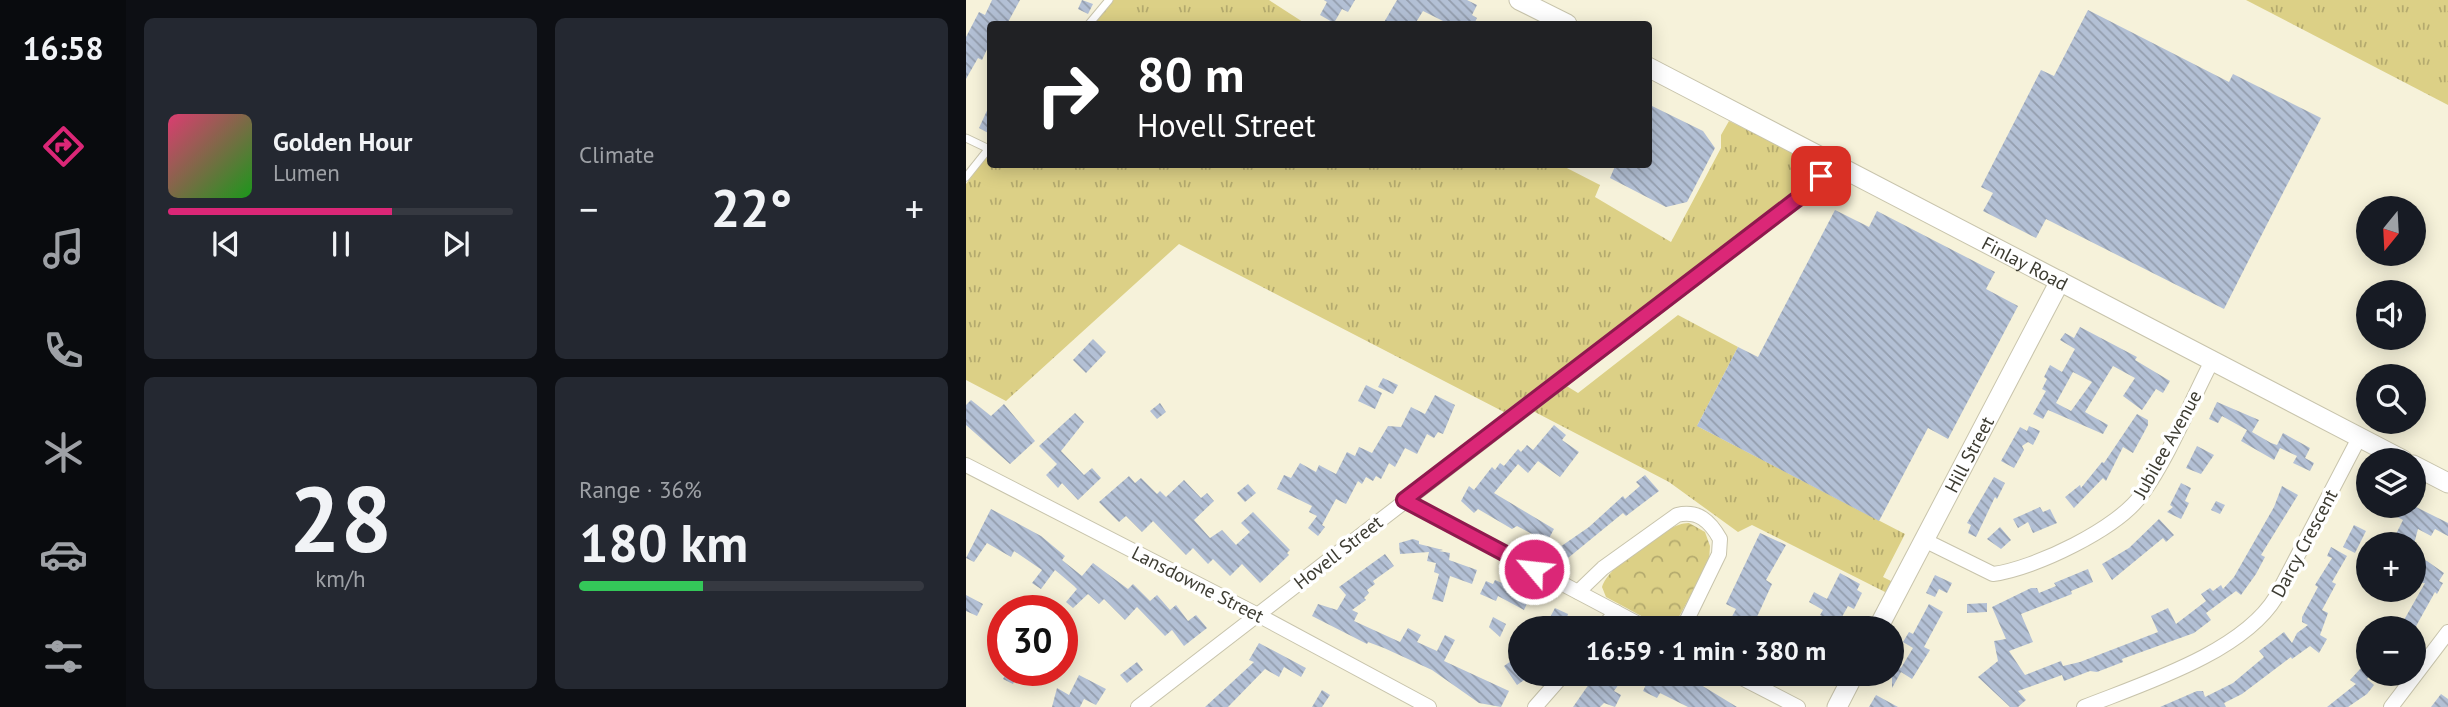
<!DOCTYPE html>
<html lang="en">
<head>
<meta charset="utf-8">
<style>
	body { margin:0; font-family:"PT Sans",sans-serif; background:#242831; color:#f1f3f6; height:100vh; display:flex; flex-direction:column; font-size:26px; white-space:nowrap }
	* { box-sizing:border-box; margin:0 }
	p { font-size:23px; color:#9ea1a6 }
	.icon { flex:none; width:38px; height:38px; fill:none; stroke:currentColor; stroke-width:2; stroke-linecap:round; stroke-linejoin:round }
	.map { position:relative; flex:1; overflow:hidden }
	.sheet { display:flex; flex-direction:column; gap:18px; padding:18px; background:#0d0f14; width:840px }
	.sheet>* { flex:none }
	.banner { position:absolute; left:21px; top:21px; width:665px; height:147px; border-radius:7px; box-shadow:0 4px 18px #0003; background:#202124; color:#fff; overflow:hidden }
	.needle { width:46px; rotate:198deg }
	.tools { position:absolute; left:1390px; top:196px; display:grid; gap:14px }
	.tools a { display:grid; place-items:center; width:70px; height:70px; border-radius:50%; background:#171b24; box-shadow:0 4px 18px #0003; font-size:35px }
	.speed { position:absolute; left:21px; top:595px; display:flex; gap:14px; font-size:35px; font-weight:700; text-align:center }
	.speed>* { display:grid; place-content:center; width:91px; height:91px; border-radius:50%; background:#171b24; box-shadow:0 4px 18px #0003; line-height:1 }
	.speed .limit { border:10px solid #d22; background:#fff; color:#111 }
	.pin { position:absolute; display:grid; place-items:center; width:60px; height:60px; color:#fff; margin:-30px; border-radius:14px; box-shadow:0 4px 10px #0006 }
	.me { position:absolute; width:77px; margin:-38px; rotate:298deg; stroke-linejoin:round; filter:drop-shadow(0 0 5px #0008) }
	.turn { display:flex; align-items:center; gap:24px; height:147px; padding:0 35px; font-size:32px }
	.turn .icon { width:91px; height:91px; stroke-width:2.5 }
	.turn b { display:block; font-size:49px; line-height:60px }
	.big { font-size:52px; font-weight:700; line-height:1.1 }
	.sheet .card { flex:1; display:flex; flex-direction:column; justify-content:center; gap:10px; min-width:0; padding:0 24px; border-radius:10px; background:#242831 }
	.sheet .dial { align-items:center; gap:0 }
	.dial b { font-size:91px; line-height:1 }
	.song { display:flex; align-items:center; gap:21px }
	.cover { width:84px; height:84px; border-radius:10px; background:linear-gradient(135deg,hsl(340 70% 55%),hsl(120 70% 35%)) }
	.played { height:7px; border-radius:4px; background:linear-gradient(90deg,#db2777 65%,#363941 65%) }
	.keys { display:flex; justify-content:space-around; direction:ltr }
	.heat { display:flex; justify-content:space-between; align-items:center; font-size:38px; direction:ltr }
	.charge { height:10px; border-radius:5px; background:linear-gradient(90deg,#34c759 36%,#363941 0) }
	.sheet .tiles { flex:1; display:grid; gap:18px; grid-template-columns:repeat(2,1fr) }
	.trip { position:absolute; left:542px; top:616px; width:396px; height:70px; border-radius:35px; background:#171b24; box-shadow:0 4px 18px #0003; font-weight:700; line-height:70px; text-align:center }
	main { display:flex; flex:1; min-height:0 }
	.menu { display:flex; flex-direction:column; width:126px; justify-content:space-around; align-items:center; background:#090b0e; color:#9ea1a6 }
	.menu .icon { width:49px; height:49px }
	.menu .current { color:#db2777 }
	.menu b { font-size:32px; color:#f1f3f6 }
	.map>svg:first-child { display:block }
	.grass { fill:url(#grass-tufts) }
	.forest { fill:url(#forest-crowns) }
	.building { fill:url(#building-back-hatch); fill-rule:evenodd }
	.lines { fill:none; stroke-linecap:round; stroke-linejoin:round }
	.lane-casing { stroke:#c8c4ac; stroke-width:9 }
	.street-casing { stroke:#c8c4ac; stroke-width:16 }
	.secondary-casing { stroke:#c8c4ac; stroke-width:21 }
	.lane { stroke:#fff; stroke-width:7 }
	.street { stroke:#fff; stroke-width:14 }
	.secondary { stroke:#fff; stroke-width:19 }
	.route-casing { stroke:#8e194d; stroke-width:18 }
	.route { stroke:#db2777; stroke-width:12 }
	.labels { text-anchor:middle; stroke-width:7; stroke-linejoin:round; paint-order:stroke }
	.street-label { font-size:19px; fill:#3d3c32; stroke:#fff }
</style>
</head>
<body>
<main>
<nav class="menu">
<b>16:58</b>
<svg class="icon current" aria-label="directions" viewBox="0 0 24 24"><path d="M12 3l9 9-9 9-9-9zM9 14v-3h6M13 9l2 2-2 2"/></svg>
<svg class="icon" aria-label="music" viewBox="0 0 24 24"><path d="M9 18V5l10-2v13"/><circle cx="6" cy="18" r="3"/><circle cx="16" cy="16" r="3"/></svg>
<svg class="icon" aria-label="phone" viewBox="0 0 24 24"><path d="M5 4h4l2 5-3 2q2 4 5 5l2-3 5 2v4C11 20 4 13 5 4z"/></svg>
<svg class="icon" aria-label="climate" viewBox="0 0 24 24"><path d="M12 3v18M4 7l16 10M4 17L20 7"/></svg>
<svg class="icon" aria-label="car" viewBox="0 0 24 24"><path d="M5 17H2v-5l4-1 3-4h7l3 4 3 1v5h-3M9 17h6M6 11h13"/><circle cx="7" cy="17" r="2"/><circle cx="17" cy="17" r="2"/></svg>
<svg class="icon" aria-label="filters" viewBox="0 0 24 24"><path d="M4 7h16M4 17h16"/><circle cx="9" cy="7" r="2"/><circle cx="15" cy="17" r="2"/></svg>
</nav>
<section class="sheet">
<div class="tiles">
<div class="card">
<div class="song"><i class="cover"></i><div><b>Golden Hour</b><p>Lumen</p></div></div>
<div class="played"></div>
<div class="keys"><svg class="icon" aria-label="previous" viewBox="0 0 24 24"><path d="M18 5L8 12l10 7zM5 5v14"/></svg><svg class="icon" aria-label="pause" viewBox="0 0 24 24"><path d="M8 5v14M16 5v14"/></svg><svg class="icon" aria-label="next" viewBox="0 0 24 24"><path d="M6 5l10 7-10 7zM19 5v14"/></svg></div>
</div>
<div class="card"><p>Climate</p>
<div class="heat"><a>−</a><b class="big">22°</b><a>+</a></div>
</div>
<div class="card dial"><b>28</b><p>km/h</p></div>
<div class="card"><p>Range · 36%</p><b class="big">180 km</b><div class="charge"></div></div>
</div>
</section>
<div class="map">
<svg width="1482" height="707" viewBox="0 0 1482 707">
	<defs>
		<pattern id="grass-tufts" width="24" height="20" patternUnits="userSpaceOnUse" patternTransform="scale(1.75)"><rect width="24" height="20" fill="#dcd086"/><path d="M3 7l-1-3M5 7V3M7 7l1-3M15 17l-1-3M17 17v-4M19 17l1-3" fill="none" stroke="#b4aa6e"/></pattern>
		<pattern id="forest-crowns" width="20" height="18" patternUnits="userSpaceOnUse" patternTransform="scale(1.75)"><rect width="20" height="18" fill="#dcd086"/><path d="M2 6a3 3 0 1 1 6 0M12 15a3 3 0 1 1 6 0" fill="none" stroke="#b4aa6e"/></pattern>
		<pattern id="building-back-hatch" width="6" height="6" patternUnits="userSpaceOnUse" patternTransform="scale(1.75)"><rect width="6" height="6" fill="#b3c0d5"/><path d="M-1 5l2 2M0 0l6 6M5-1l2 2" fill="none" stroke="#939dad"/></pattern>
	</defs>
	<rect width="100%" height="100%" fill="#f6f2da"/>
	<g class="grass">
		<polygon points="146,0 303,0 340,24 127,24"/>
		<polygon points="1280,0 1482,0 1482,105"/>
		<polygon points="763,121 838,157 847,169 844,181 538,412 213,244 40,401 0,380 0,184 24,152 24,164 595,165 634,185 629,197 705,242 755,148 755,135"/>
		<polygon points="712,315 772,347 731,426 939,534 917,577 927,582 921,593 786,525 772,532 703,482 567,411 599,385 612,393"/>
	</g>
	<path class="forest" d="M723,523l16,9 5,14 -1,16 -34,62 -15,2 -54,-29 -4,-10c5,-20 66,-65 87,-64z"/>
	<g class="building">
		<polygon points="26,0 54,0 41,24 24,24 24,43 16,60 12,58 0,79 0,37 13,12 19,15"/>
		<polygon points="116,0 127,4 122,14 112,9"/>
		<polygon points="358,0 389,0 382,12 376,9 368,23 354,15 361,2"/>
		<polygon points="431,0 501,0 511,5 506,15 511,18 508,24 483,24 457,11 449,24 417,24"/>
		<polygon points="1122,10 1263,82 1267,74 1355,118 1258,309 1080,219 1070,238 1017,211 1027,193 1015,187 1075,70 1088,76"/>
		<polygon points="24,104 24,134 13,128"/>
		<polygon points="686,106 737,131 749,148 721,202 700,207 644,178 650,164 682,164 682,113"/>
		<polygon points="869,210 903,227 911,211 1029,272 1020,289 1052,306 982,439 962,428 913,521 731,426 772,347 792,357"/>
		<path d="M1114,327l57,30 -2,3 35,21 -7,12 -7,-4 -14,21 -19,-14 12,-18 -22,-12 -28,46 23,13 -5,9 -55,-24 -5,9 -10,-5 13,-23 -4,-2 5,-10 -3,-2 6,-12 12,7 13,-23 -15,-9 5,-7 9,5zM1107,372l19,10 -21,29 -15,-8z"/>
		<polygon points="127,339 140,352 120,373 107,360"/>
		<polygon points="417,378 432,385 427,394 412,387"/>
		<polygon points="400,385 416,393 409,409 392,401"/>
		<polygon points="469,395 489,405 477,434 472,432 468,438 461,434 451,454 439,448 429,467 423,463 415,479 410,476 407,481 400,477 396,484 392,481 380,504 370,499 356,525 359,527 352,536 342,528 351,516 343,512 346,506 311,489 318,475 325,478 334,463 350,472 353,465 370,474 381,452 389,456 393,447 406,453 422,426 435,427 445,407 459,414"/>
		<polygon points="5,400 25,416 38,404 69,441 44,464 0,425 0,405"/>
		<polygon points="1251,402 1293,420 1286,432 1305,443 1311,445 1317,433 1344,448 1339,458 1348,463 1344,471 1327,463 1331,456 1314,448 1308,460 1275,441 1281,430 1256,416 1252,423 1243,419"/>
		<polygon points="194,403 200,412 191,419 184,411"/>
		<polygon points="109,413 118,422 95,451 118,475 126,468 135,478 112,500 96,483 92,488 80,475 91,464 73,446"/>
		<polygon points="1171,414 1182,420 1182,425 1167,453 1157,447 1140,481 1137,478 1108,508 1099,497 1114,485 1115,488 1136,462 1138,463"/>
		<polygon points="588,425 600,435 596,440 613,452 594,477 572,461 562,473 552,464 528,493 588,529 581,542 551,526 546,529 512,509 508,513 495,501 503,486 508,490 526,467 529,470 534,463 538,466 552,449 555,452 561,445 567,450"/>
		<polygon points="1063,426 1074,431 1067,445 1062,442 1056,446 1058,450 1048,468 1035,461 1054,427 1061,431"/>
		<polygon points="1231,446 1248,455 1235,474 1220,468"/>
		<polygon points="679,475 693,491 660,516 657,513 602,558 594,547 623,527 657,496 659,499 674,486 670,482"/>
		<polygon points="163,476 169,483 175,478 191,494 194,491 200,497 218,480 235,498 241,493 248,501 228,520 244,538 256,530 270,545 284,532 275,523 287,512 324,550 321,553 323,555 294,583 276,564 264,576 247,559 242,564 227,548 220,555 187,521 176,532 160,516 153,522 133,502"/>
		<polygon points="1028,477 1039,483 1031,499 1029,497 1010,537 1002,533 1005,525 1001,523"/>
		<polygon points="1215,483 1225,488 1219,501 1223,503 1215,519 1201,512 1207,507 1204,505"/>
		<polygon points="282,484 290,493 279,502 271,493"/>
		<polygon points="1316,486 1332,495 1295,555 1299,557 1290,574 1275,595 1270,591 1240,613 1245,620 1228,633 1156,659 1157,662 1131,672 1124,671 1098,681 1096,675 1052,691 1060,700 1052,707 1044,707 1012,677 1032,661 1028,641 1040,639 1026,607 1065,588 1071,588 1073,593 1090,586 1088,583 1122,569 1127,582 1105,591 1106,594 1055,614 1067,642 1043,651 1059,675 1095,661 1097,666 1114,662 1192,632 1185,616 1202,608 1210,624 1240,601 1235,594 1244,588 1247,591 1255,585 1257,589 1268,577 1308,507"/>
		<polygon points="1250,501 1259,505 1254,514 1245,510"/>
		<polygon points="1411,506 1448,506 1482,523 1482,536 1469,529 1465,536 1452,529 1448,544 1440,544 1428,538 1437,520"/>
		<polygon points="1074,507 1077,512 1084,509 1091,523 1067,533 1062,522 1052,528 1047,519"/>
		<polygon points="25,509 75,536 99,556 96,560 116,576 127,563 162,589 167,584 184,601 191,595 204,610 210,605 222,621 230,615 241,628 218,646 206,630 199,636 171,607 159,620 138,599 133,604 122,594 107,608 100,602 111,589 108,586 89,570 75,589 66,583 76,570 48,551 45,557 21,543 8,562 0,558"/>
		<polygon points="1193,519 1208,535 1200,542 1197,538 1146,580 1136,564 1163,548"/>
		<polygon points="1388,525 1400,531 1389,553 1377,547"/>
		<polygon points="1034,527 1045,540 1035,549 1021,539"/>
		<polygon points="794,533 820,545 800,580 806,584 790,619 807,628 760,628 770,609 760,604"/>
		<polygon points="447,539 453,541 453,544 477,550 473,551 484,553 483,560 511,570 506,584 484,576 477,602 466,599 473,574 468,572 470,563 461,561 463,552 434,554 433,543"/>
		<polygon points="1365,547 1381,556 1366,582 1370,584 1356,610 1362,613 1354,635 1361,639 1353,653 1344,646 1326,659 1325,657 1276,694 1258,703 1260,707 1194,707 1231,691 1237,691 1239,697 1267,683 1298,657 1293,651 1318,632 1326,643 1331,633 1342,625 1336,622 1336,617 1352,587 1349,585 1366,558 1361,556"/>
		<polygon points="419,554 428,566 407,581 409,584 401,590 403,593 398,598 400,600 386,610 392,613 388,621 434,642 442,628 455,635 451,642 471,651 479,635 489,640 478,661 543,691 535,707 513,703 466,670 418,648 402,642 401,644 346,616 352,604 371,610 380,595 373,587"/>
		<polygon points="1447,557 1461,561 1478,573 1473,581 1477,583 1471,594 1469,592 1449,628 1426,628 1434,617 1438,620 1459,583 1447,582"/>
		<polygon points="874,573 894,584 891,590 896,593 888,609 882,606 872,624 854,615 857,610 843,602 848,592 861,599"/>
		<polygon points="969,575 986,583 981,593 973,589 969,597 960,593"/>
		<polygon points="529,580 565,595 558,610 532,596 530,601 514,594 520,581 527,584"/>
		<polygon points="0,595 17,604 11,616 0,611"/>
		<polygon points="1021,603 1021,612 1001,613 1001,604"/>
		<polygon points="963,604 977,612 958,647 964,650 946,679 935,672 926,688 926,662 935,668 947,648 937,642 943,632 947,634"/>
		<polygon points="589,608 602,614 598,628 581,623"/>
		<polygon points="527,617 540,624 534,637 523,627"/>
		<polygon points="102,624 111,632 96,648 96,630"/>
		<polygon points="293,643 340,668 335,677 318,667 313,677 299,669 262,707 239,707 288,662 283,660"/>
		<polygon points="555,654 555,674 561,678 551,685 538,666"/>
		<polygon points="171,662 177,670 161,683 154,675"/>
		<polygon points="1395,668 1404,675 1401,679 1408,685 1401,694 1382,707 1361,707 1390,684 1384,680"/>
		<polygon points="42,670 54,670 47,684 37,679"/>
		<polygon points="630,674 660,674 648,691 655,695 649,707 638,703 634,707 607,707"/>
		<polygon points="685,674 717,674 771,707 722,707 694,693 691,698 677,691"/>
		<polygon points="113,675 140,689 130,705 118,699 114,707 86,707 91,688 103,695"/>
		<polygon points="356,690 364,695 356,707 346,707"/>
		<polygon points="1475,694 1482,699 1482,707 1465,707"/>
		<polygon points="910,695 932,707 903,707"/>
	</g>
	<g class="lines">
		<defs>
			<g id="lane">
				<polyline points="123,24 143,0"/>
				<polyline points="0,138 23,149"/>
				<polyline points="0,177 24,147"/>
			</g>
			<g id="street">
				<polyline points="0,465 292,615 463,707"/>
				<polyline points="438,500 680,628"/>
				<path d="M958,540l69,34c41,-5 126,-46 149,-80 28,-39 48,-91 70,-133"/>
				<path d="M612,592l25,-24 74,-53c21,-5 33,6 43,24l-1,15 -36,74"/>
				<polyline points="636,628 650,612"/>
				<polyline points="768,674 832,707"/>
				<polyline points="172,707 843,190 868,162"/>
				<polyline points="569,707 598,674"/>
				<path d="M1118,707c58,-23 158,-54 192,-110l83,-159"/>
				<polyline points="1425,707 1482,632"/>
			</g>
			<g id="secondary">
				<polyline points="553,0 601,24"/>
				<path id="s1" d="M682,67l755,393"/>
				<polyline points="1447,465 1482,483"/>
				<path id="s2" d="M912,628l182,-347"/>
				<polyline points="871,707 888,674"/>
			</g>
		</defs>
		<use href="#lane" class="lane-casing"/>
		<use href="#street" class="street-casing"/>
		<use href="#secondary" class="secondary-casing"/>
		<use href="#lane" class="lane"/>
		<use href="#street" class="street"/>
		<use href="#secondary" class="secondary"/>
	</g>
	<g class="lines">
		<defs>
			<polyline id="route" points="568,569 438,500 843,190 855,176"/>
		</defs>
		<use href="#route" class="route-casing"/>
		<use href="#route" class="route"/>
	</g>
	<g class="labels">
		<g class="street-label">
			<text dy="7" stroke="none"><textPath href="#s1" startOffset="425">Finlay Road</textPath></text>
			<text transform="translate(1201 444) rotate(-61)" y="7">Jubilee Avenue</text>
			<text dy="7" stroke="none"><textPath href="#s2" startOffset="196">Hill Street</textPath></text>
			<text transform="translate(1338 543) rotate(-62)" y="7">Darcy Crescent</text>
			<text transform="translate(372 552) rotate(-38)" y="7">Hovell Street</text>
			<text transform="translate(232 584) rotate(27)" y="7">Lansdowne Street</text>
		</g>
	</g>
</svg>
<div class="tools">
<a><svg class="needle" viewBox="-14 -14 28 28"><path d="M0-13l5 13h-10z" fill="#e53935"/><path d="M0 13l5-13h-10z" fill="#9ea1a6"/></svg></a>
<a><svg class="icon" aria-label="sound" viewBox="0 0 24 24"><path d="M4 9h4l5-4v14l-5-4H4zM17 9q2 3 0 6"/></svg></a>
<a><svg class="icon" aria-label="search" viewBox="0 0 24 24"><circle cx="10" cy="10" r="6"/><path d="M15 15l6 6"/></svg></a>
<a><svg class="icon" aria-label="layers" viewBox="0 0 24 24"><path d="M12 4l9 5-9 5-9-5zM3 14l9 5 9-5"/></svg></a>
<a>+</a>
<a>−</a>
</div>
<div class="speed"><div class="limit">30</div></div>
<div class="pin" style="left:855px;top:176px;background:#d93025"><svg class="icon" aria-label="arrive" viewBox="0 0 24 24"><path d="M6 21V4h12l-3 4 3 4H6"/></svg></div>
<svg class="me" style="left:568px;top:569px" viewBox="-20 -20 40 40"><circle r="17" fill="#db2777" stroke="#fff" stroke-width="3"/><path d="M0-11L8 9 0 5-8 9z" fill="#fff"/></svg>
<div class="trip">16:59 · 1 min · 380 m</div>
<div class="banner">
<div class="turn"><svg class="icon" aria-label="right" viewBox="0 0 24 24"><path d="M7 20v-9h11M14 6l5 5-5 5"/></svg><div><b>80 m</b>Hovell Street</div></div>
</div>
</div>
</main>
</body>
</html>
